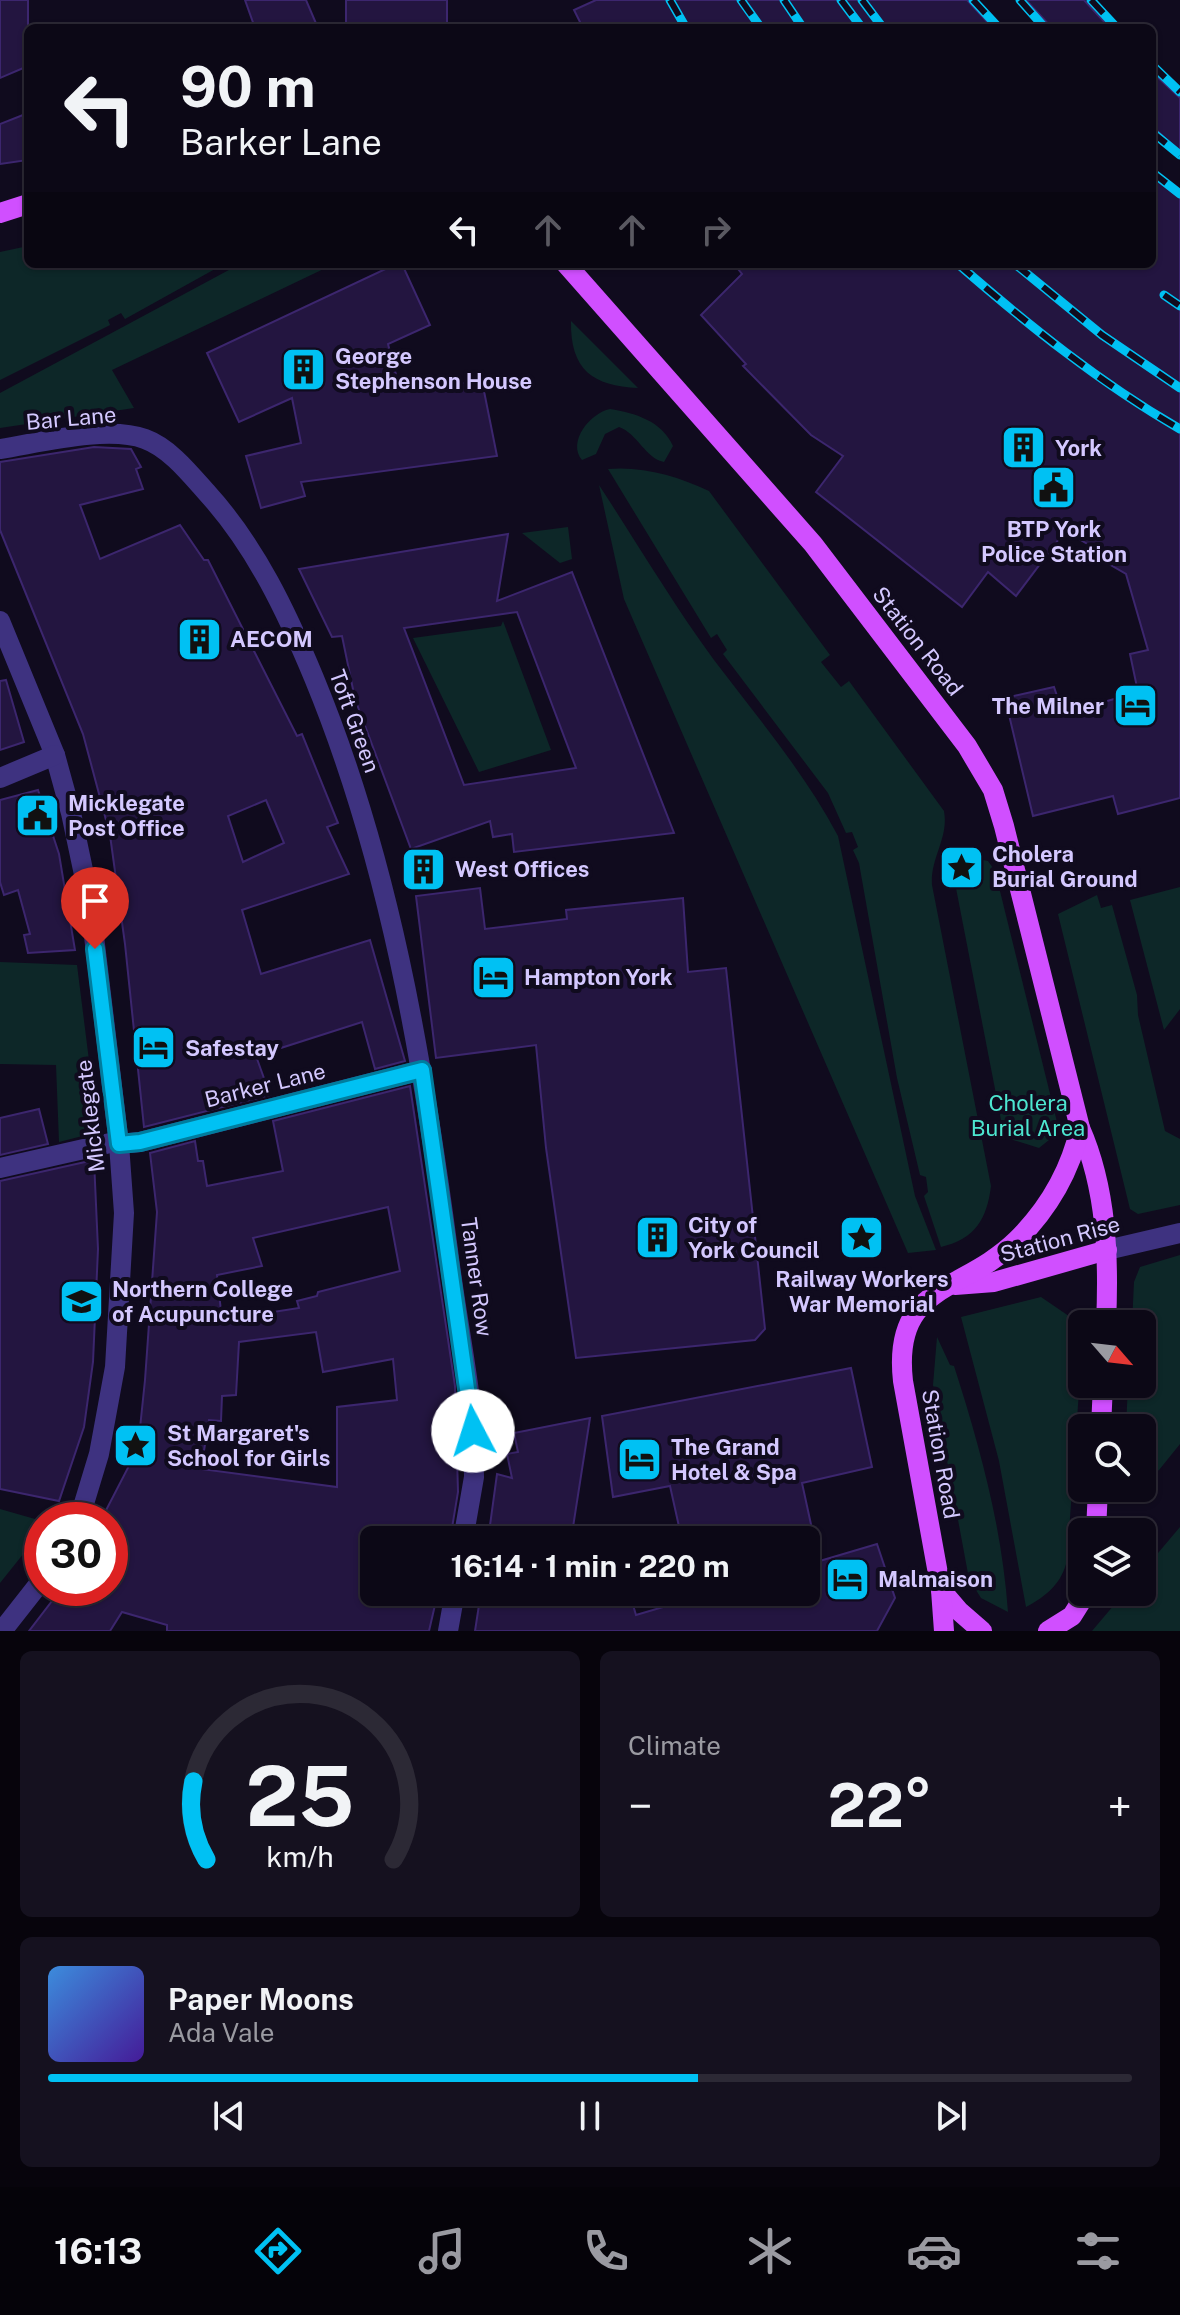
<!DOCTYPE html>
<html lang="en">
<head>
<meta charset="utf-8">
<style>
	body { margin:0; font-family:"Public Sans",sans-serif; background:#15111f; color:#f1f3f6; height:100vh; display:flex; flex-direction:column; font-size:30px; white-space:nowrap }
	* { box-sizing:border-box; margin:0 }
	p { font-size:26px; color:#9a9aa1 }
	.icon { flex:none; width:44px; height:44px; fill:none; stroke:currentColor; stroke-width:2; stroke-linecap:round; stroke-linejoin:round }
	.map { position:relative; height:1631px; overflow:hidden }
	.side { display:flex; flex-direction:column; gap:20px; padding:20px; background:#07040c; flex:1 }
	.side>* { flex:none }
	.hud { position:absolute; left:24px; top:24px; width:1132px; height:244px; border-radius:12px; box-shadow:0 2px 6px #0004,0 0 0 2px #2c2935; background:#0c0816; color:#f1f3f6; overflow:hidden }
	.needle { width:52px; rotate:118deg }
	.controls { position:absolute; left:1068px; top:1310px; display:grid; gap:16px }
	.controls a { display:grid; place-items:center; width:88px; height:88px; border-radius:12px; background:#0c0816; box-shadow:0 2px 6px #0004,0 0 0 2px #2c2935; font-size:40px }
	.speed { position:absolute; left:24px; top:1502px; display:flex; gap:16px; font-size:40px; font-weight:700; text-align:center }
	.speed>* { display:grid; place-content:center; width:104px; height:104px; border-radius:50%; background:#0c0816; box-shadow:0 2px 6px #0004,0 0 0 2px #2c2935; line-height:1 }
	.speed .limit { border:12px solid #d22; background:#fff; color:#111 }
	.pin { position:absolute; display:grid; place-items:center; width:68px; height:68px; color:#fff; margin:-82px -34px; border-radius:50% 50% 50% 0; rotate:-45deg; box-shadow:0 0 8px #0007 }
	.pin .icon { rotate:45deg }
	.me { position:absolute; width:88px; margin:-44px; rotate:355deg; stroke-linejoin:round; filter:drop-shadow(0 0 6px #0008) }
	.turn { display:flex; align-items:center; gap:28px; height:168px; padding:0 24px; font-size:36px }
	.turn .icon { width:104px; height:104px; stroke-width:2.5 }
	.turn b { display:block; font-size:56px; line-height:68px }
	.lanes { display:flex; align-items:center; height:76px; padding:0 24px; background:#0003; justify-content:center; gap:40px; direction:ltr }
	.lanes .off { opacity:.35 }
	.big { font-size:60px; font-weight:700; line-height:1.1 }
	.side .card { flex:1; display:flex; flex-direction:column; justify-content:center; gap:12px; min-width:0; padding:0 28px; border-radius:12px; background:#15111f }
	.side .dial { align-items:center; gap:0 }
	.dial svg { height:208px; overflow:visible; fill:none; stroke:#2c2935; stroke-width:7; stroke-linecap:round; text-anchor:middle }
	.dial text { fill:#f1f3f6; stroke:none }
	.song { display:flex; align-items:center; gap:24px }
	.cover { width:96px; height:96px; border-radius:12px; background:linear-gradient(135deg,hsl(210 70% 55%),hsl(260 70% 35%)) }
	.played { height:8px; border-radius:4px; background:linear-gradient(90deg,#00c1f3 60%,#2c2935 60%) }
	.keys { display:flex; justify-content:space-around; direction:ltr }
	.heat { display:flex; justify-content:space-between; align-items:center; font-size:44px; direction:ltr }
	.side .tiles { flex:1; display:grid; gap:20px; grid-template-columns:1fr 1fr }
	.card:last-child { grid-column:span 2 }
	.trip { position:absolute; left:360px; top:1526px; width:460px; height:80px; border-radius:12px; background:#0c0816; box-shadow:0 2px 6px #0004,0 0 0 2px #2c2935; font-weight:700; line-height:80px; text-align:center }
	.dock { display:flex; height:128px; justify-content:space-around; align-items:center; background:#050309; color:#9a9aa1 }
	.dock .icon { width:56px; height:56px }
	.dock .current { color:#00c1f3 }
	.dock b { font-size:36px; color:#f1f3f6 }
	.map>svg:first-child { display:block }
	.green { fill:#0d2728 }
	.building { fill:#231540; stroke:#3c266e; stroke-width:2; fill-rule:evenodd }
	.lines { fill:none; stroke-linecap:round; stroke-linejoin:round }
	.minor { stroke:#3e3280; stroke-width:20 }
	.major { stroke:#d04fff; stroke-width:20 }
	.rail-casing { stroke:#00c1f3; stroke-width:9 }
	.rail { stroke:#100b1e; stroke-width:6; stroke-dasharray:18; stroke-linecap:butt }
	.route-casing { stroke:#007d9e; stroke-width:20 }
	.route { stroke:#00c1f3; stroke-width:14 }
	.labels { text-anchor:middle; stroke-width:8; stroke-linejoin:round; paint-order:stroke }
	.poi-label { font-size:22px; font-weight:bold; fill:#d4c8ff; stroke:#100b1e; text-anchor:start }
	.street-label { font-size:22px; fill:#d4c8ff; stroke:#100b1e }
	.park-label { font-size:22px; fill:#4de6d0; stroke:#100b1e }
</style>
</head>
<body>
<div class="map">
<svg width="1180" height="1631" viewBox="0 0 1180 1631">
	<rect width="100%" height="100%" fill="#100b1e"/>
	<g class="green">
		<polygon points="28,246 28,264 224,264 125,319 121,313 108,320 110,325 0,380 0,252"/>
		<polygon points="240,264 334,264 112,370 134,408 0,428 0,393"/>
		<path d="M571,321l67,67c-45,-2 -68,-18 -67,-67z"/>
		<path d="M610,409c25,4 52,12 63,37l-9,16c-19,-4 -26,-28 -45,-35l-14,7 -9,20 -14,6c-15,-18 8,-47 28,-51z"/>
		<path d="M608,469c35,-3 69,7 101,22l121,164 -9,7 20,25 8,-6 95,130c5,27 -14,47 -12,74l59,301c-4,33 -16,53 -50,61l-17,-51 4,-4 -2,-15 -6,-2 -23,-97 -38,-215 -6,-13 5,-3 -6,-15 -6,1 -18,-40 -105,-139 4,-4 -10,-16 -6,4z"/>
		<path d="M599,485c38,58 74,119 115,175 44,58 90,112 124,176l77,360 21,54 -28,3 -284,-654z"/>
		<polygon points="568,527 572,559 560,563 522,533"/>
		<polygon points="503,621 551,750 479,772 413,638 501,626"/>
		<path d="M969,857l19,4 7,10 62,251 -3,14 -15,12 -29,-9 -8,-14 -47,-242c0,-14 0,-20 14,-26z"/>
		<polygon points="1180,887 1180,1009 1164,1030 1130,900"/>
		<polygon points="1097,895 1101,908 1112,905 1137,995 1138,1015 1165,1131 1180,1139 1180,1205 1138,1214 1130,1209 1058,914"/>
		<polygon points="0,962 77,965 98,1132 59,1142 56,1065 0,1064"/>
		<polygon points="1180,1255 1180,1444 1159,1470 1147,1478 1142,1477 1142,1428 1126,1428 1128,1384 1142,1384 1142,1324 1132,1324 1134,1282 1140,1267"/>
		<path d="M1041,1297l41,28v24l-15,211c-5,23 -20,36 -41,47l-27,-146 -38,-144z"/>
		<path d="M937,1337l13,28 4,1c26,81 48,161 54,246l-27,-14 -12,-19 -36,-194z"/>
		<polygon points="0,1509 35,1519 42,1525 40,1533 0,1583"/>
		<polygon points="1180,1527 1180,1631 1092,1631 1125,1592 1142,1592 1142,1572"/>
	</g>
	<g class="building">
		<polygon points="0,0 28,0 28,66 0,78"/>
		<polygon points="245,0 306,0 318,28 255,28"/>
		<polygon points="346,0 447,0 447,28 346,25"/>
		<polygon points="596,0 967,0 993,28 583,28 574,10"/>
		<polygon points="1026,0 1084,0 1110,28 1052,28"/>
		<polygon points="1152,72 1180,98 1180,152 1152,126"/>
		<polygon points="28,113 28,160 0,164 0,124"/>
		<polygon points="1152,177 1180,198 1180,798 1118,814 1113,796 1033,816 1005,698 1054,687 1063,714 1138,692 1130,654 1148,650 1126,574 1095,556 1096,549 1065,531 1016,596 988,572 962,607 816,492 843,456 811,435 743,366 746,364 701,315 742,274 734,264 1152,264"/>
		<polygon points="396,264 402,264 430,325 388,344 400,390 482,381 497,456 301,482 305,496 261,508 246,456 301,443 292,398 239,422 207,353"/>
		<path d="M94,447l37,2 10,18 -5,2 7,20 -63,16 20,54 80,-34 24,35h4l89,176 5,-2 36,89 -11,4 22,47 -107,36 19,64 109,-34 35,121 -30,8 -13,-47 -106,34 14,39 -126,32 -19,-183 -15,-109 -27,-101 -83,-204v-68zM266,800l18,43 -41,19 -15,-46z"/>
		<path d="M508,534l-11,67 75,-29 102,261 -160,19 -2,-18 -19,3 -3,-16 -79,28 -56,-150 -13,-63 -10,1 -33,-68zM517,612l59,156 -112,17 -60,-157z"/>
		<polygon points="6,680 24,742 0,750 0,681"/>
		<polygon points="38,790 59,854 75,950 28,953 24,935 30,934 18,890 4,895 0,882 0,800"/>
		<polygon points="480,888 485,929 567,919 566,910 683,898 688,972 726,968 765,1329 755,1340 576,1358 546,1148 536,1045 436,1058 416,896"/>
		<path d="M410,1086l45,300 3,106 -8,48h-76v52h64l-9,39h-262v-6l-45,-13 -12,19h-81l33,-43h48v-68h-9l30,-58 9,-34 5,-48 12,-168 -7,-59 45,-12 3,20h5l4,25 76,-15 -10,-50zM388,1207l12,64 -82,21 -1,4 -20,5 2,7 -77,12 -5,-45 45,-9 -9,-28zM316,1332l7,40 70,-13 4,41 -60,7v80l-136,-18 8,-49 12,1 1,-25 14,-1 3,-53z"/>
		<polygon points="39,1109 48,1144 0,1155 0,1118"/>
		<polygon points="94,1160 98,1249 93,1362 84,1427 59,1501 0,1489 0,1181"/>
		<polygon points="851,1368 872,1467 802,1483 812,1529 764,1540 682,1540 670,1486 613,1497 602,1416"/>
		<polygon points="590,1418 571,1540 488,1540 497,1474 512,1478 507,1454 518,1452 514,1433"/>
		<polygon points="877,1544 895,1598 877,1631 475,1631 481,1592 616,1592 617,1598 630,1595 636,1615 714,1592 806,1592 806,1565"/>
	</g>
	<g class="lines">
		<g class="minor">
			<path d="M0,449c39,-6 107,-24 145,-10 25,9 46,36 63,55 48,53 79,119 106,184 75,182 108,377 134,572 7,58 19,116 25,174l1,53 -11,63"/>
			<polyline points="0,621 55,755 71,813 90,903 119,1144 124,1213 115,1367 99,1454 79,1520"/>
			<polyline points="0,778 55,755"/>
			<polyline points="119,1144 140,1142 422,1070"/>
			<polyline points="0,1168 119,1141"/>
			<polyline points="1107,1250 1180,1233"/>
			<polyline points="2,1631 42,1580"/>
			<polyline points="448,1631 455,1592"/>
		</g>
		<g class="major">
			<polyline points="0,213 28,204"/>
			<path d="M566,264l247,280 154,202 26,44 11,36 76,302c27,61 29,131 26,196"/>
			<polyline points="955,1285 994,1282 1107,1250"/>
			<polyline points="1101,1428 1103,1384"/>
			<polyline points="1096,1532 1098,1488"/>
			<polyline points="941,1590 959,1611 982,1631"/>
			<path d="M944,1631l-3,-41 -38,-209c-11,-98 59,-87 114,-141 32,-32 53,-68 63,-112"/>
			<polyline points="1048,1631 1072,1616 1087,1592"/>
		</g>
		<defs>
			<g id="rail">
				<polyline points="670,0 686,28"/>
				<polyline points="741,0 761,28"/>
				<polyline points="784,0 803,28"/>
				<polyline points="841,0 862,28"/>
				<polyline points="862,0 883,28"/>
				<polyline points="973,0 999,28"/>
				<polyline points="1020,0 1045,28"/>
				<polyline points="1091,0 1117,28"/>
				<polyline points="1152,65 1180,92"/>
				<polyline points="1152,132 1180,155"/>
				<polyline points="1152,172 1180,194"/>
				<path d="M958,264c69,60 142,119 222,165"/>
				<polyline points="1015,264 1102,335 1180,388"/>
				<polyline points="1164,295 1180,306"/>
			</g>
		</defs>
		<use href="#rail" class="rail-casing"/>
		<use href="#rail" class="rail"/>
	</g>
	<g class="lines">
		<defs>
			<polyline id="route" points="95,949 119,1144 140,1142 422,1070 473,1431"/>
		</defs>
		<use href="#route" class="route-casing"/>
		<use href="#route" class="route"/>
	</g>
	<defs>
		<symbol id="building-square" viewBox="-11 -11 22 22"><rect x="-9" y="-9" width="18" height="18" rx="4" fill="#00c1f3" stroke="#100b1e"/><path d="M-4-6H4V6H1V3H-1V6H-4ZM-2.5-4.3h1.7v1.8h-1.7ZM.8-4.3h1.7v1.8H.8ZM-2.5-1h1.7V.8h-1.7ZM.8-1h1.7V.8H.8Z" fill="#111"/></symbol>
		<symbol id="civic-square" viewBox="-11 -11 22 22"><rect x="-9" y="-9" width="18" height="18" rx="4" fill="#00c1f3" stroke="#100b1e"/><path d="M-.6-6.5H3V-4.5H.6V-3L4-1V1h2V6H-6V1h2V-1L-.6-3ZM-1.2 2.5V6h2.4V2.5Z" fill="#111"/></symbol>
		<symbol id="hotel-square" viewBox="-11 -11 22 22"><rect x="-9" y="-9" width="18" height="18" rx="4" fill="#00c1f3" stroke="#100b1e"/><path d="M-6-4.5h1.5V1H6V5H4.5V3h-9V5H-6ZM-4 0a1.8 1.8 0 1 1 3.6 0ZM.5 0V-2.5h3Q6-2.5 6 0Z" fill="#111"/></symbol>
		<symbol id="sight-square" viewBox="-11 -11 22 22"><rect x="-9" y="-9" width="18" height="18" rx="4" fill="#00c1f3" stroke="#100b1e"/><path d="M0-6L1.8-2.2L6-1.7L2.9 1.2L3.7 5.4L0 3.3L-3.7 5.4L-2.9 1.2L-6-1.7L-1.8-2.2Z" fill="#111"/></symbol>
		<symbol id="university-square" viewBox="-11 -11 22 22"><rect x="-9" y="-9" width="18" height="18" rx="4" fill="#00c1f3" stroke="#100b1e"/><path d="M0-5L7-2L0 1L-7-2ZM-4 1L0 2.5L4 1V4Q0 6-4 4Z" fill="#111"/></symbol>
	</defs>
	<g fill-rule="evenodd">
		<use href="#building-square" x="278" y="344" width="51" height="51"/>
		<use href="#building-square" x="998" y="422" width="51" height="51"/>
		<use href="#civic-square" x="1028" y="462" width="51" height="51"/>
		<use href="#building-square" x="174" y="614" width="51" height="51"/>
		<use href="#hotel-square" x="1110" y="680" width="51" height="51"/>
		<use href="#civic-square" x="12" y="790" width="51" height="51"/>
		<use href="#sight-square" x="936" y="842" width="51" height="51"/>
		<use href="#building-square" x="398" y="844" width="51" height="51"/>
		<use href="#hotel-square" x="468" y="952" width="51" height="51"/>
		<use href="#hotel-square" x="128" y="1022" width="51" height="51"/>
		<use href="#building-square" x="632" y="1212" width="51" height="51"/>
		<use href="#sight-square" x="836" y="1212" width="51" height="51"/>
		<use href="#university-square" x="56" y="1276" width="51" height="51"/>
		<use href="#sight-square" x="110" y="1420" width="51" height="51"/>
		<use href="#hotel-square" x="614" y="1434" width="51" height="51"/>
		<use href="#hotel-square" x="822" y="1554" width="51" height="51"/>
	</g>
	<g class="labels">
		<g class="poi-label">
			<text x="335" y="364">George<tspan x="335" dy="25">Stephenson House</tspan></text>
			<text x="1055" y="456">York</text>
			<text x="1054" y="537" text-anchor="middle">BTP York<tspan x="1054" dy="25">Police Station</tspan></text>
			<text x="230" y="647">AECOM</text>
			<text x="1104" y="714" text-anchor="end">The Milner</text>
			<text x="68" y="811">Micklegate<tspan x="68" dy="25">Post Office</tspan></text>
			<text x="992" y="862">Cholera<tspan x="992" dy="25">Burial Ground</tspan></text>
			<text x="455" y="877">West Offices</text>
			<text x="524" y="985">Hampton York</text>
			<text x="185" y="1056">Safestay</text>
			<text x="688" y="1233">City of<tspan x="688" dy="25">York Council</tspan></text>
			<text x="862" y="1287" text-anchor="middle">Railway Workers<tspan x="862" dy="25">War Memorial</tspan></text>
			<text x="112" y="1297">Northern College<tspan x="112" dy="25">of Acupuncture</tspan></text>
			<text x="167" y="1441">St Margaret's<tspan x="167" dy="25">School for Girls</tspan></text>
			<text x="671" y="1455">The Grand<tspan x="671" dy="25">Hotel &amp; Spa</tspan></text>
			<text x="878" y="1587">Malmaison</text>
		</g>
		<g class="street-label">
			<text transform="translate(71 418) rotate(-5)" y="8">Bar Lane</text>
			<text transform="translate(918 641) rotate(52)" y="8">Station Road</text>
			<text transform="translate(355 721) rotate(70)" y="8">Toft Green</text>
			<text transform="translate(265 1085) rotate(-14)" y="8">Barker Lane</text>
			<text transform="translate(90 1116) rotate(-97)" y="8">Micklegate</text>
			<text transform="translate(1060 1239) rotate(-15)" y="8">Station Rise</text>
			<text transform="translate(477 1277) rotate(82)" y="8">Tanner Row</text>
			<text transform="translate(941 1454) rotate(80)" y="8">Station Road</text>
		</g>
		<g class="park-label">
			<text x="1028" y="1111">Cholera<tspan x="1028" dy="25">Burial Area</tspan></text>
		</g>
	</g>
</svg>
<div class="controls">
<a><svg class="needle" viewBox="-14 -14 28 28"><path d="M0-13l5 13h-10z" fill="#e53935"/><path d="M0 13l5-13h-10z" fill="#9a9aa1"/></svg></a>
<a><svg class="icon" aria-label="search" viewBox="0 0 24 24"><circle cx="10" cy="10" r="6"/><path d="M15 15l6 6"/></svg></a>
<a><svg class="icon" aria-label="layers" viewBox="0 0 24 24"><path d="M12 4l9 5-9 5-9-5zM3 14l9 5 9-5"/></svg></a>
</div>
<div class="speed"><div class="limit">30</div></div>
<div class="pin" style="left:95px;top:949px;background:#d93025"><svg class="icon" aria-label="arrive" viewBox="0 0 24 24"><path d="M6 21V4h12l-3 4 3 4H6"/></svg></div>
<svg class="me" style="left:473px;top:1431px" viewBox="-20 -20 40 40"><circle r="19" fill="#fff"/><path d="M0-13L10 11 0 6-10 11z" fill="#00c1f3"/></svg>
<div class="trip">16:14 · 1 min · 220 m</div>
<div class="hud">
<div class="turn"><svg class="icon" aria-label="left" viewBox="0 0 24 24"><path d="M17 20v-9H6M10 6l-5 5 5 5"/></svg><div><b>90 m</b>Barker Lane</div></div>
<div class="lanes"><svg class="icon" aria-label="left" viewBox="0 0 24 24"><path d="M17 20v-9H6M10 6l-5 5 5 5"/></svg><svg class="icon off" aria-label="ahead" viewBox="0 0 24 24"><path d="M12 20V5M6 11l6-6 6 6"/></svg><svg class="icon off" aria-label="ahead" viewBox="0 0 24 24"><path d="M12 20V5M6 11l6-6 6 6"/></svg><svg class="icon off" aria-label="right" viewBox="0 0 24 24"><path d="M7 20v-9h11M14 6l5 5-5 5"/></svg></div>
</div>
</div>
<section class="side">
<div class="tiles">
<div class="card dial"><svg viewBox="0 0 100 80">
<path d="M14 69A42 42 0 1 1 86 69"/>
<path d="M14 69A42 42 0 0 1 9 39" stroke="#00c1f3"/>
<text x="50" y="56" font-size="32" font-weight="700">25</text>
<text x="50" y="72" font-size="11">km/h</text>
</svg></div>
<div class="card"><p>Climate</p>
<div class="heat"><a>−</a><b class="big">22°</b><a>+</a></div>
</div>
<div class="card">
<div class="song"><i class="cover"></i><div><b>Paper Moons</b><p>Ada Vale</p></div></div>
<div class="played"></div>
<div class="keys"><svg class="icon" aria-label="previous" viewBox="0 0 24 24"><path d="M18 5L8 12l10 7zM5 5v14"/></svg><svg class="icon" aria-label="pause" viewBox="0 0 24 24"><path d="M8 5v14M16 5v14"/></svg><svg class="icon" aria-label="next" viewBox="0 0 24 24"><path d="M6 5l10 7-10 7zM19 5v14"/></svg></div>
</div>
</div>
</section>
<nav class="dock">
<b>16:13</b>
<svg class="icon current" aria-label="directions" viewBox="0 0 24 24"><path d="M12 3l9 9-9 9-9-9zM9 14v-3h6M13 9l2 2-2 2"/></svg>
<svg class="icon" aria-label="music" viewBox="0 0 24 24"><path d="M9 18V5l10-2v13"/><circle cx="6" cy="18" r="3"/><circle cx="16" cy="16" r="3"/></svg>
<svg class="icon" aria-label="phone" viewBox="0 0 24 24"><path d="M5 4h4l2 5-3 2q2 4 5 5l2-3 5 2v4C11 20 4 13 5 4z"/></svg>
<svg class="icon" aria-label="climate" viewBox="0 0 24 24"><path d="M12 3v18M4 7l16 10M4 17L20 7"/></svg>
<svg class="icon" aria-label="car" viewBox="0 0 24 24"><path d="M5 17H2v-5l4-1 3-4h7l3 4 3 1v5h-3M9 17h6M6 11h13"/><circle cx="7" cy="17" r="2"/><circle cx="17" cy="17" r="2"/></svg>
<svg class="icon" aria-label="filters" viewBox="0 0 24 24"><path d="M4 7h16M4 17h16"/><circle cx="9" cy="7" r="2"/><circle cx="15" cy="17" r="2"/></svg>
</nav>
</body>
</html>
